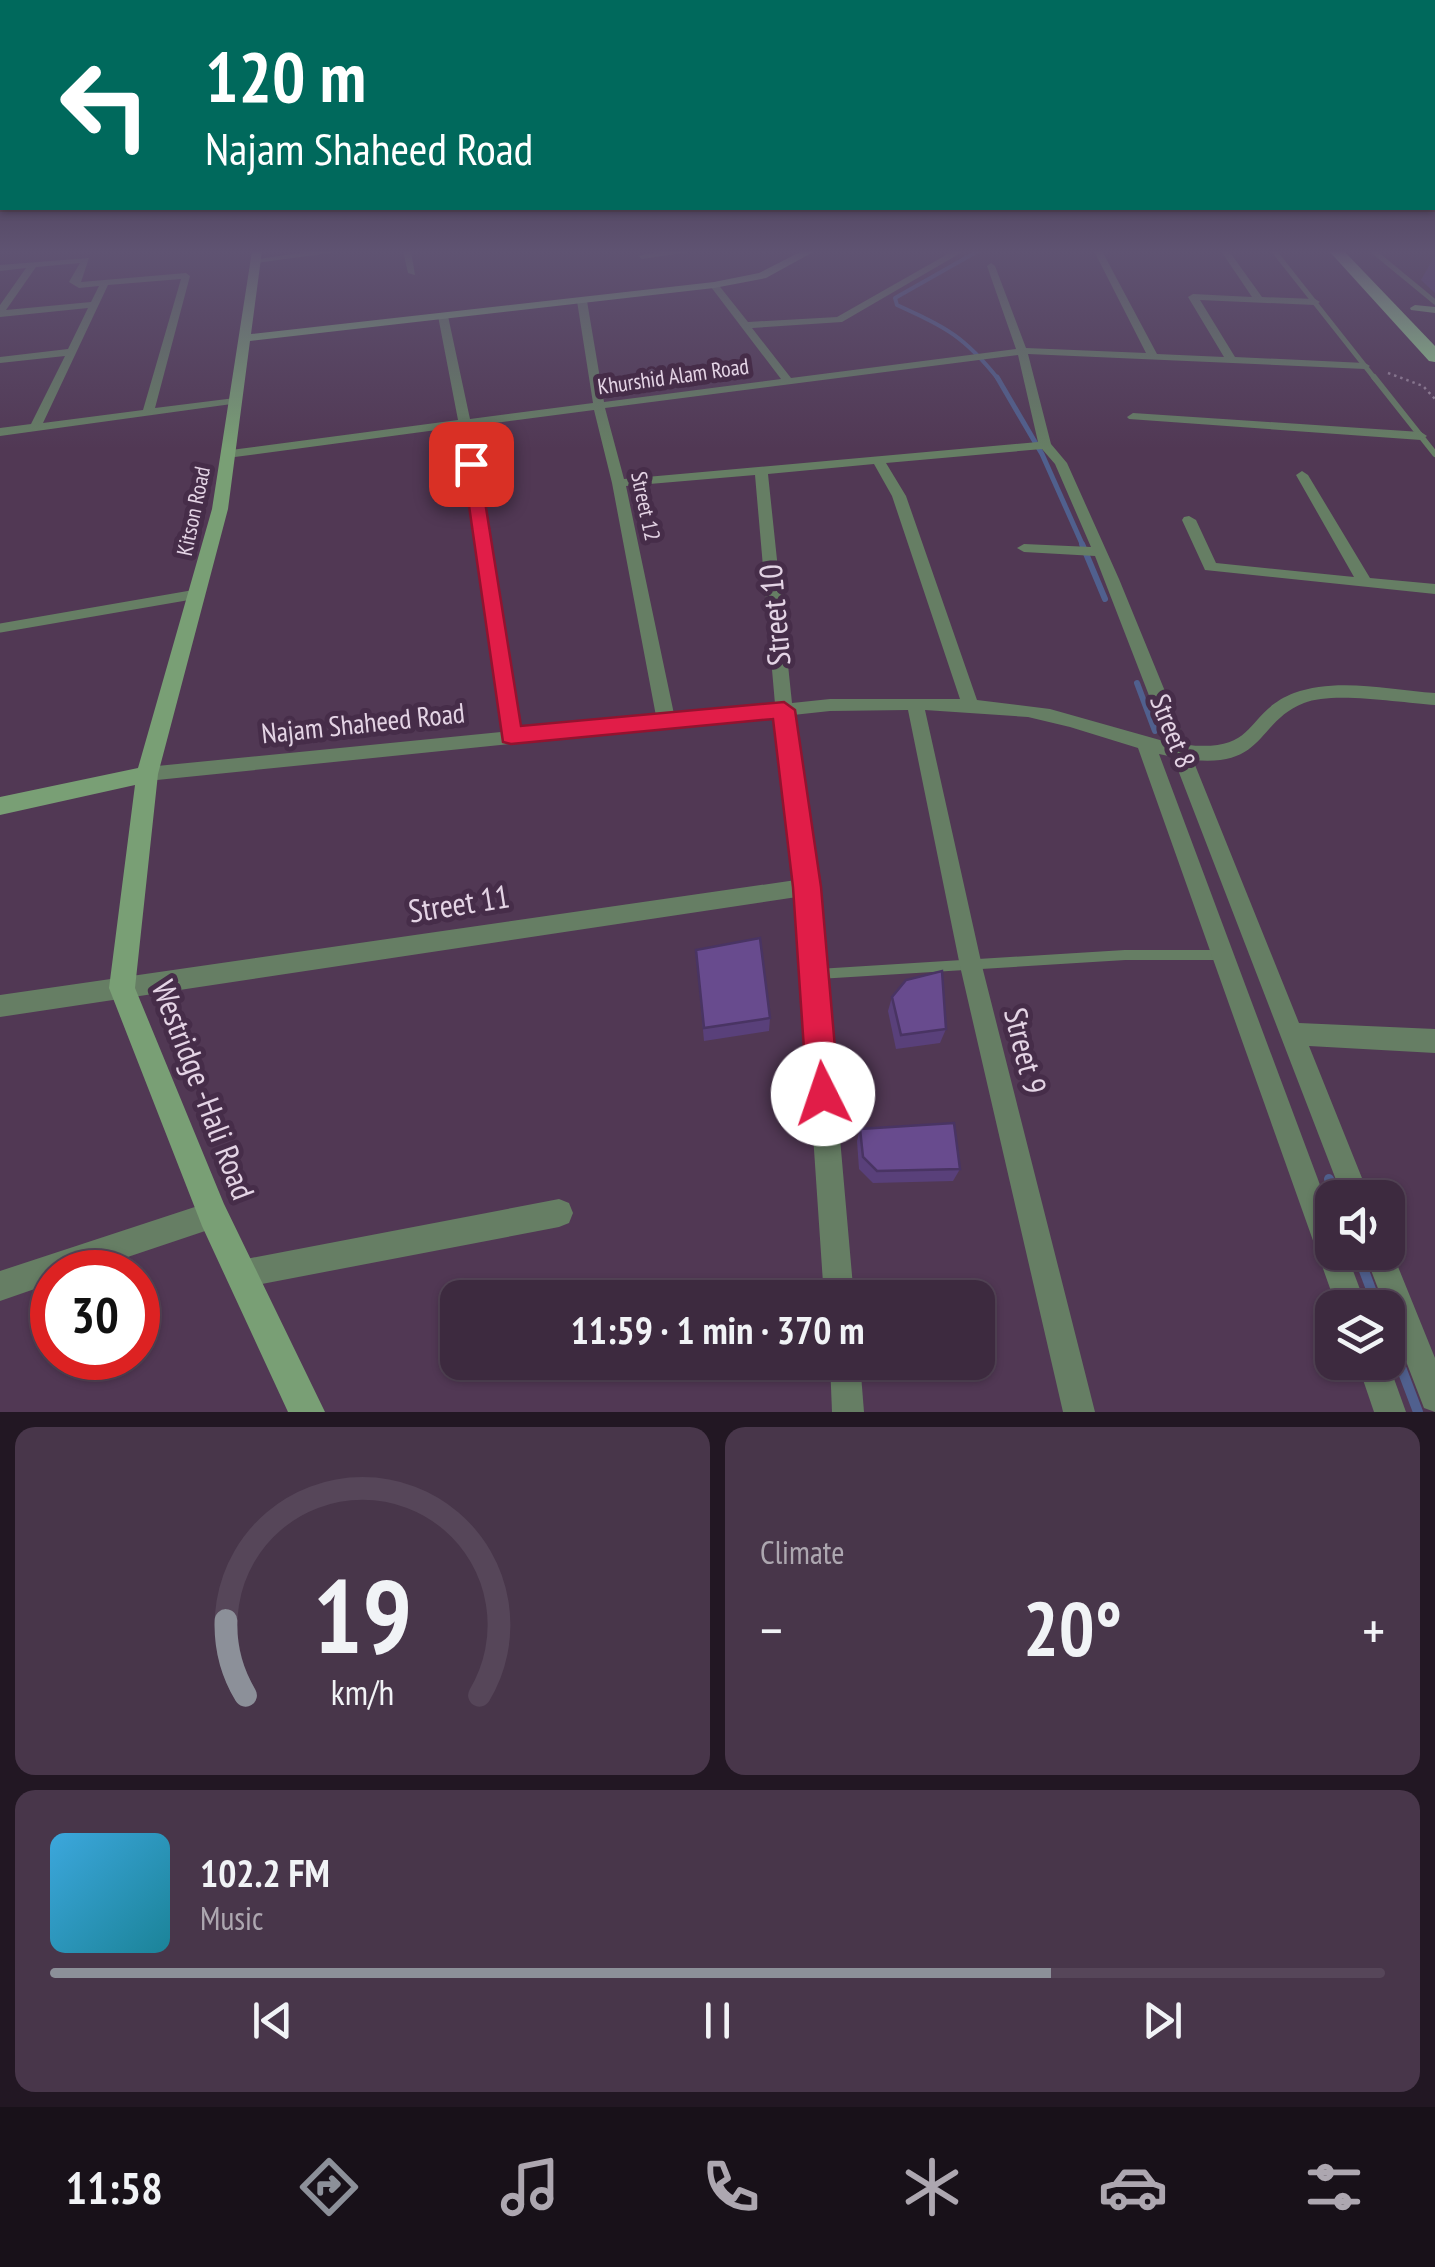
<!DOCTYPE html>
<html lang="en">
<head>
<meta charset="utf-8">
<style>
	body { margin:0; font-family:"PT Sans Narrow",sans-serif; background:#48364a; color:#f1f3f6; height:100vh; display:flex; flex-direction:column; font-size:38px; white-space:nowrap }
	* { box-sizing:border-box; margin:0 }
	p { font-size:32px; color:#ada7b0 }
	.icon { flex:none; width:55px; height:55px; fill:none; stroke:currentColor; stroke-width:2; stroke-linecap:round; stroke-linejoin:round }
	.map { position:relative; height:1412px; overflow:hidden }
	.details { display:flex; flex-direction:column; gap:15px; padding:15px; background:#221723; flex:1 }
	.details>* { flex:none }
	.hud { position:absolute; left:0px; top:0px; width:1435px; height:210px; box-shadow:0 2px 8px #0004,0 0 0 2px #564659; background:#00695c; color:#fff; overflow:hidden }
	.tools { position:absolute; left:1315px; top:1180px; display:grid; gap:20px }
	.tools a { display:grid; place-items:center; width:90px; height:90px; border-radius:20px; background:#3d2a3f; box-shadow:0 2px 8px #0004,0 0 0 2px #564659; font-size:50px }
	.speed { position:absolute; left:30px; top:1250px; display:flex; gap:20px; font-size:50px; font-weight:700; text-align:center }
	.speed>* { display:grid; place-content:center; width:130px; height:130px; border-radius:50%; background:#3d2a3f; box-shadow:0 2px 8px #0004,0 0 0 2px #564659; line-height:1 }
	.speed .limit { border:15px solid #d22; background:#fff; color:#111 }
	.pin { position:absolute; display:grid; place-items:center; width:85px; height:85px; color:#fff; margin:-42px; border-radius:20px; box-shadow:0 5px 15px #0006 }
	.me { position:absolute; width:110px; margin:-55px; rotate:356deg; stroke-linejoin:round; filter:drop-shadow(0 0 8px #0008) }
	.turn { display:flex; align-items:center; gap:35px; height:210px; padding:0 40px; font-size:45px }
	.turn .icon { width:130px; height:130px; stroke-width:2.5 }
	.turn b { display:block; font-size:70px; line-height:85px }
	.big { font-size:75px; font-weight:700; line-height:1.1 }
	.details .tile { flex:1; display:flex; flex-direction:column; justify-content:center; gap:15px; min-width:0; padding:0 35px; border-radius:20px; background:#48364a }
	.details .dial { align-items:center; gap:0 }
	.dial svg { height:260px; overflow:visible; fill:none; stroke:#564659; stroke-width:7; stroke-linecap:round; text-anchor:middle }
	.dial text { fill:#f1f3f6; stroke:none }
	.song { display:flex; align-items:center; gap:30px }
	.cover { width:120px; height:120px; border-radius:15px; background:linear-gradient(135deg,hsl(200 70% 55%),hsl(190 70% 35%)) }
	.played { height:10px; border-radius:5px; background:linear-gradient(90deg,#8c9099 75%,#564659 75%) }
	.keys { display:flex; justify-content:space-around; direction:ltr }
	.heat { display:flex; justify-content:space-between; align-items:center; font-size:55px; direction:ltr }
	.details .tiles { flex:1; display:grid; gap:15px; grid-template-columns:1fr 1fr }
	.tile:last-child { grid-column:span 2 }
	.trip { position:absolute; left:440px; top:1280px; width:555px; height:100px; border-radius:20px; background:#3d2a3f; box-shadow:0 2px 8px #0004,0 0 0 2px #564659; font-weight:700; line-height:100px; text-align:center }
	.tabs { display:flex; height:160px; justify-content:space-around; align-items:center; background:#181119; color:#ada7b0 }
	.tabs .icon { width:70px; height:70px }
	.tabs .active { color:#8c9099 }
	.tabs b { font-size:45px; color:#f1f3f6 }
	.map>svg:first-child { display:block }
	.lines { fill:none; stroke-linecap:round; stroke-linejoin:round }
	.stream-far3 { stroke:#50608e; stroke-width:4 }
	.stream-far2 { stroke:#50608e; stroke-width:5 }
	.stream-far1 { stroke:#50608e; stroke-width:6 }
	.stream { stroke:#50608e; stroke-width:10 }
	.path { stroke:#9a869c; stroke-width:2.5; stroke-dasharray:2.5 4; stroke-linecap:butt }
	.lane-far3 { stroke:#667e64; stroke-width:5 }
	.lane-far2 { stroke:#667e64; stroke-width:6 }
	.lane-far1 { stroke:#667e64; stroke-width:9 }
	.lane { stroke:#667e64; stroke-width:10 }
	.street { fill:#667e64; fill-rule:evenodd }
	.secondary { fill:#799f75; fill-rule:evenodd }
	.highway { fill:#94cf8e; fill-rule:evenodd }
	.wall { fill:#59407a }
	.building { fill:#684b8e; stroke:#493463; stroke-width:2.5 }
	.route { fill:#e11d48; stroke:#92132f; stroke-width:2.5 }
	.labels { text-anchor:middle; stroke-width:10; stroke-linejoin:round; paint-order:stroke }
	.far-street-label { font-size:22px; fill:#e4d4e5; stroke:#462d49 }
	.street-label { font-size:28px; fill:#e4d4e5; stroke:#462d49 }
	.near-street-label { font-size:32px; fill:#e4d4e5; stroke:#462d49 }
</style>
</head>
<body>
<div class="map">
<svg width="1435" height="1412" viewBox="0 0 1435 1412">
	<rect width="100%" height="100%" fill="#513854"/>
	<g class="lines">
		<path class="stream-far3" d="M978,251l-83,47 2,7c50,23 67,31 102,75"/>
		<polyline class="stream-far2" points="997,377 1042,454 1083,546"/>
		<g class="stream-far1">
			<polyline points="1082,544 1105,599"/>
			<polyline points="1137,683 1155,731"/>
		</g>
		<g class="stream">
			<polyline points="1329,1179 1336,1198"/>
			<polyline points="1357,1252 1378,1308"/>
			<polyline points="1388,1333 1418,1412"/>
		</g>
		<polyline class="path" points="1388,373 1423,386 1435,399"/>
		<g class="lane-far3">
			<polyline points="1274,251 1376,380"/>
			<polyline points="1373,251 1435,302"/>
		</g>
		<polyline class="lane-far2" points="1374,377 1435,454"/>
		<polyline class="lane-far1" points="0,628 197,594"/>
		<polyline class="lane" points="818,974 1125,955 1222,955"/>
		<g class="street">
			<polygon points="313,251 344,251 256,263 252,260"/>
			<polygon points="403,251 411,251 415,275 408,273"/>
			<polygon points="663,251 695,251 642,259 638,256"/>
			<path d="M953,251h11l-122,71 -90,6 39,50 225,-29 -29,-83 4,-3 4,3 31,82 120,5 -52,-102h8l55,103 67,3 -36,-60 5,-3 59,3 -31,-46h8l33,46 53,2 5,3 -5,3 -115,-5 35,57 130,6 5,3 -5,3 -337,-15 23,90 16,19 52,116 68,166c73,7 56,-32 107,-52 43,-16 97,-3 141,0v12c-33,-2 -102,-14 -131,-2 -48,19 -38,64 -111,57l106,263 136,6v24l-126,-7 61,152h-27l-170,-441 -14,-3 173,463v35h14l21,56h-30l-199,-560 -68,-21 -42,-10 -103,-7 57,256 113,446h-32l-103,-446 -52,-256 -78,1 -37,4 25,172 36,411h-30l-27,-401 -797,120v-22l796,-115 -20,-163 -629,64 -7,-2 -2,-5 2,-5 7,-2 354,-35 -42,-305 -232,31 -4,-1v-6l235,-31 -20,-104 5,-3 5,3 22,103 123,-16 -16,-102 5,-3 5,3 17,101 177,-23 -70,-92v-4h6l31,39 89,-5zM1018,355l20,87 -414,37 -19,-71zM594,410l18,73 44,233 -137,14 -48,-304zM1042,449l13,15 36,83 -67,-3 -7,4 7,4 71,4 72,186 -117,-33 -73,-9 -71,-204 -20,-33zM874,464l18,32 68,203h-130l-38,4 -24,-229zM755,475l20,229 -101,10 -48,-228z"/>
			<path d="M89,258l-8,24 105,-9 4,3 -35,132 80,-10 4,1v4l-239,33v-8l31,-4 34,-68 -65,7v-6l68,-8 20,-41 -88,9v-12l26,-37 -26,3v-6zM80,263l-11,19 10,6 20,-2 -8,16 -85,8 30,-43zM181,279l-38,131 -100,13 65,-138z"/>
			<polygon points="1133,413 1421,432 1427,436 1421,440 1129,419 1127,417"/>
			<polygon points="1302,471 1308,475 1370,578 1435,584 1435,594 1205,570 1182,520 1184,517 1189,516 1196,520 1216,563 1354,577 1296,475"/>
			<polygon points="559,1199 569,1203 573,1213 569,1223 559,1227 241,1288 231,1284 227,1274 231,1264 241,1260"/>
			<polygon points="213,1201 223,1205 227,1215 223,1225 83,1272 52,1272 52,1283 0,1301 0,1271"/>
			<polygon points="1388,1242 1435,1358 1435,1412 1424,1408 1364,1252 1388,1252"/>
			<polygon points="830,1362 860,1362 864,1412 832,1412"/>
			<polygon points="1357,1362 1388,1362 1406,1412 1374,1412"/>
		</g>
		<g class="secondary">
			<polygon points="252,251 262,251 251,334 714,282 759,273 802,251 815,251 766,278 714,288 250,341 228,509 158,774 135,988 224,1204 325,1412 288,1412 202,1226 109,988 135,785 0,815 0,797 138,768 212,509"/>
			<polygon points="1415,305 1435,307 1435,313 1411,310 1410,308"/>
		</g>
		<polygon class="highway" points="1329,251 1344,251 1435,346 1435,362 1429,361"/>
	</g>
	<g class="wall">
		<polygon points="1434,257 1435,257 1435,293 1421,280"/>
		<polygon points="696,950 770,1018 769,1031 704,1041"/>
		<polygon points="892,997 946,1029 940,1043 896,1049 888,1011"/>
		<polygon points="860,1129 960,1169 953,1181 873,1183 859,1169 857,1141"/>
	</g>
	<g class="building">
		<polygon points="760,938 770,1018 704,1028 696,950"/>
		<polygon points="942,971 946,1029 901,1035 892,997 906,980"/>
		<polygon points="954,1123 960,1169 877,1171 863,1157 860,1129"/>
	</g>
	<linearGradient id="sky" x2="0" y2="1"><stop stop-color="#2d1f2e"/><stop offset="0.56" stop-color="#5f5372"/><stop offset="1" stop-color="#5f5372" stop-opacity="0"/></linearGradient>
	<rect width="1435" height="449" fill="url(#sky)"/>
	<polygon class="route" points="471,459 479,464 521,726 784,702 795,710 821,887 839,1094 835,1106 823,1110 811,1106 807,1094 793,887 773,719 511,744 503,742 463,464"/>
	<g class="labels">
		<g class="far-street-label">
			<text transform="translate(673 376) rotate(-8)" y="8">Khurshid Alam Road</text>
			<text transform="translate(646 506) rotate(78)" y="8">Street 12</text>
			<text transform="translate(193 511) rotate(-78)" y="8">Kitson Road</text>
		</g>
		<g class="street-label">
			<text transform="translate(363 723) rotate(-6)" y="10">Najam Shaheed Road</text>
			<text transform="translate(1173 731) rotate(68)" y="10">Street 8</text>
		</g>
		<g class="near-street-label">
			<text transform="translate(775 615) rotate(-95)" y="11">Street 10</text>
			<text transform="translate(459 904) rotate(-9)" y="11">Street 11</text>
			<text transform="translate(1025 1051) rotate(76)" y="11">Street 9</text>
			<text transform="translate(203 1090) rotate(69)" y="11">Westridge -Hali Road</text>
		</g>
	</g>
</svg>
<div class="tools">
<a><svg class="icon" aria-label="sound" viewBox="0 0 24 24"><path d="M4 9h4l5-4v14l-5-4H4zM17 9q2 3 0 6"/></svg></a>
<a><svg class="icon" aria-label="layers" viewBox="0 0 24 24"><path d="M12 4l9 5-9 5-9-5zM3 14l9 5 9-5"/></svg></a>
</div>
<div class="speed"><div class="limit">30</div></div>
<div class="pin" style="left:471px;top:464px;background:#d93025"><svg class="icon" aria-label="arrive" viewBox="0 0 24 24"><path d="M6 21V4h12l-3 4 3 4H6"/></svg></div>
<svg class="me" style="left:823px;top:1094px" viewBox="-20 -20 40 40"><circle r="19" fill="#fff"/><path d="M0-13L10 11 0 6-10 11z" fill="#e11d48"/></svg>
<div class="trip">11:59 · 1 min · 370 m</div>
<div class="hud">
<div class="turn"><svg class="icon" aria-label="left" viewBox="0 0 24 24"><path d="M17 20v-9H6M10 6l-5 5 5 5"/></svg><div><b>120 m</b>Najam Shaheed Road</div></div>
</div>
</div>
<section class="details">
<div class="tiles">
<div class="tile dial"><svg viewBox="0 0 100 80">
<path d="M14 69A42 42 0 1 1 86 69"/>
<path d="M14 69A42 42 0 0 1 8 46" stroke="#8c9099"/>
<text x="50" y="56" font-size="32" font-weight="700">19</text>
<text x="50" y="72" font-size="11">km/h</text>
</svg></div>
<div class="tile"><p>Climate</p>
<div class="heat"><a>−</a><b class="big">20°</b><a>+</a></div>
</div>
<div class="tile">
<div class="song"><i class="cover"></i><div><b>102.2 FM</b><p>Music</p></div></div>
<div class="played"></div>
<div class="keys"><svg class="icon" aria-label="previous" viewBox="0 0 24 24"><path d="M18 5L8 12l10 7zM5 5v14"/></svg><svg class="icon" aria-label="pause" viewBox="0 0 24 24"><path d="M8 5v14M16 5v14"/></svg><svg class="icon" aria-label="next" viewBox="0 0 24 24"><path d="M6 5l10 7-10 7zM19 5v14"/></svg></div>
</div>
</div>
</section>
<nav class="tabs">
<b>11:58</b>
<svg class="icon active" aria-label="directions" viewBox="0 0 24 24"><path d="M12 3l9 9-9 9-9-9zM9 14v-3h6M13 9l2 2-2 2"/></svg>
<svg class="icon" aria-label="music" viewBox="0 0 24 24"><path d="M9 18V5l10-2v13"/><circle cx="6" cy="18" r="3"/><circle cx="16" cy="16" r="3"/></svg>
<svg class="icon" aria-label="phone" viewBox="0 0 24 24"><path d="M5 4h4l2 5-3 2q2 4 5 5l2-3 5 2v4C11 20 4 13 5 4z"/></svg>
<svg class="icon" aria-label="climate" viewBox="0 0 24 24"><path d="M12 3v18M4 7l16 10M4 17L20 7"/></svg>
<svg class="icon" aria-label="car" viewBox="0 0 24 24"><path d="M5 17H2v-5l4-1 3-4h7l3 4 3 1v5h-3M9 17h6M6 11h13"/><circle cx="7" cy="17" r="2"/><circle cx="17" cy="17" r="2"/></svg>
<svg class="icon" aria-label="filters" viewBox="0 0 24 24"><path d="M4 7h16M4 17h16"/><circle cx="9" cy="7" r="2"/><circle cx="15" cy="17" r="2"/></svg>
</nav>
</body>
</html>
